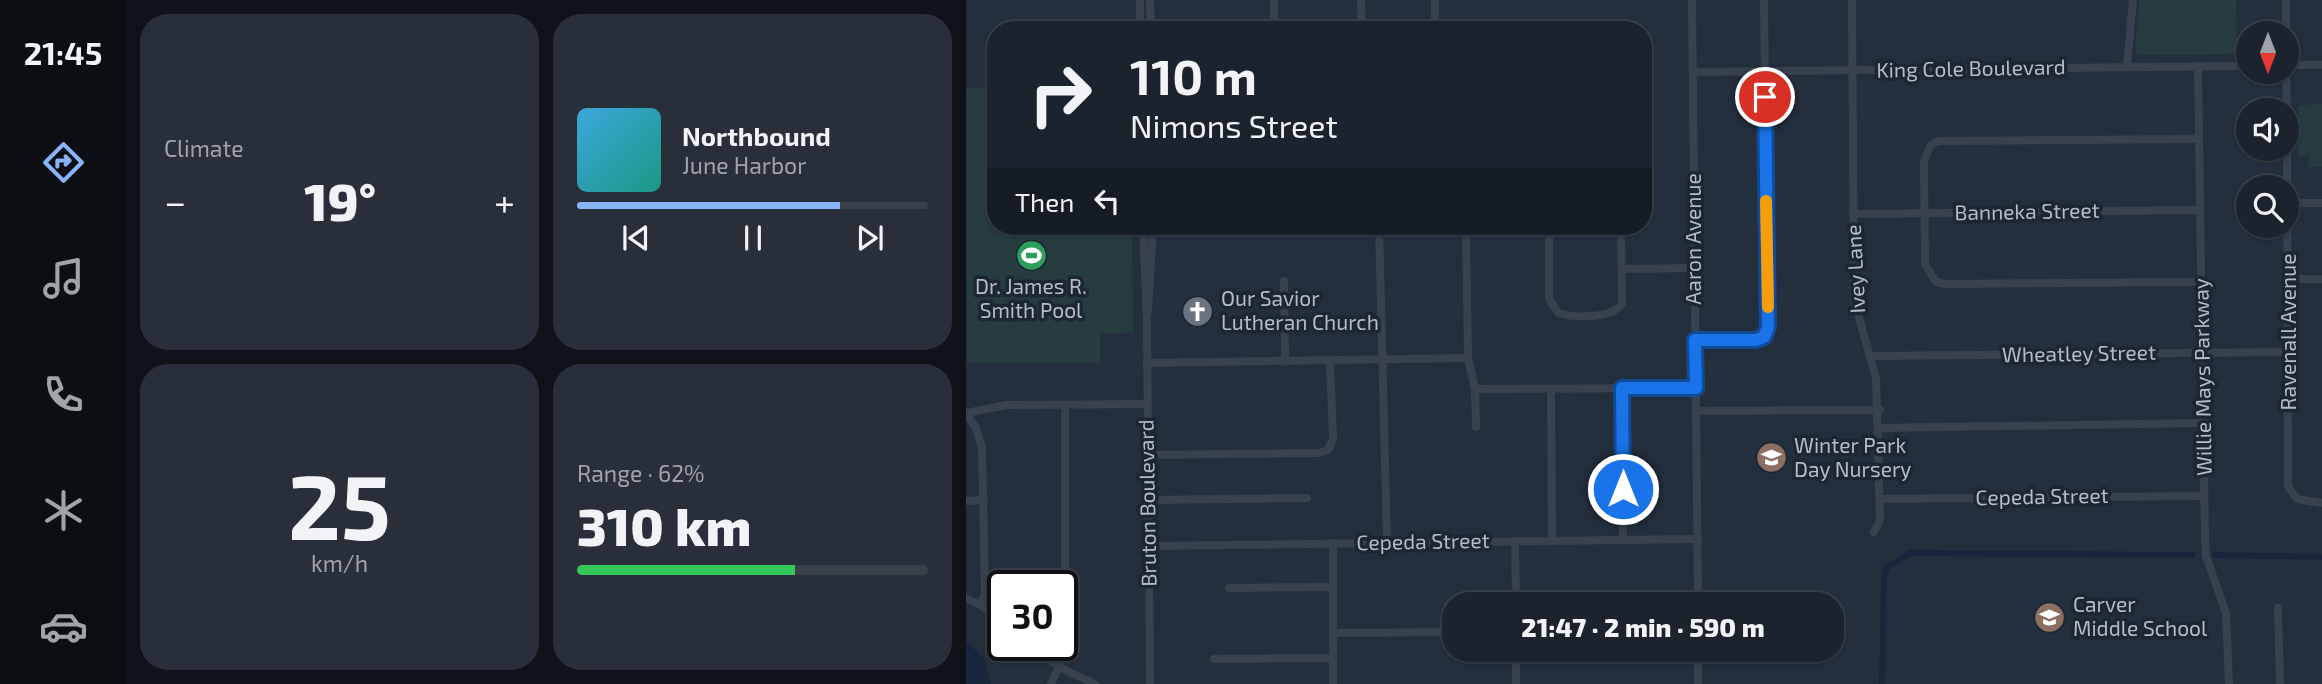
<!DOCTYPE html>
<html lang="en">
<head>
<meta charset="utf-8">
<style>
	body { margin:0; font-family:"Exo 2",sans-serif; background:#282f3a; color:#f1f3f6; height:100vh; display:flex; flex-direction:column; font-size:26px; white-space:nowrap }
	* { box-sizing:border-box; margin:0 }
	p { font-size:23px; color:#a0a4aa }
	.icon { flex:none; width:38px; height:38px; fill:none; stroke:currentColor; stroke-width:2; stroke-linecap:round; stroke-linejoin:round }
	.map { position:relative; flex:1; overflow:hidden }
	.panel { display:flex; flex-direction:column; gap:14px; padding:14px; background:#0f1319; width:840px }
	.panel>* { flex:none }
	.banner { position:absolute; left:21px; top:21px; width:665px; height:214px; border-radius:28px; box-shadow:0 2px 5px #0004,0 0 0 2px #39404a; background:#1b232e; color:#f1f3f6; overflow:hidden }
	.needle { width:46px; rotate:180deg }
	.controls { position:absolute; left:1270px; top:21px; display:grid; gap:14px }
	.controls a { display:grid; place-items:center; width:63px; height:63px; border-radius:50%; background:#1b232e; box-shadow:0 2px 5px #0004,0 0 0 2px #39404a; font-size:35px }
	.speed { position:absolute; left:21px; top:570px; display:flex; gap:14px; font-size:35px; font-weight:700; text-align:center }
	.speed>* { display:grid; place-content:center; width:91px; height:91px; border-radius:50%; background:#1b232e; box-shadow:0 2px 5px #0004,0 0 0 2px #39404a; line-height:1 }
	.speed .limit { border:4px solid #111; border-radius:10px; background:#fff; color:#111 }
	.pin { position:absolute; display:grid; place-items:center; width:60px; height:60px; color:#fff; margin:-30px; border:4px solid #fff; border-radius:50%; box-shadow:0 2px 7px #0007 }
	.me { position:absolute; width:77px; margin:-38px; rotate:0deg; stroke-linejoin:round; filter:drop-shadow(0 0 5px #0008) }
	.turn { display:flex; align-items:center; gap:24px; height:147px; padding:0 28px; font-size:32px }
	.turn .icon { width:91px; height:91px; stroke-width:2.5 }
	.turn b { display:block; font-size:49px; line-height:60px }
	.then { display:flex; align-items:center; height:66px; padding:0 28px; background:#0003; gap:14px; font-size:26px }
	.big { font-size:52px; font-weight:800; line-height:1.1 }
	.panel .tile { flex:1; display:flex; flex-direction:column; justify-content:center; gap:10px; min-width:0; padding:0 24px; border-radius:28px; background:#282f3a }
	.panel .dial { align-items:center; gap:0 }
	.dial b { font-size:91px; line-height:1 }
	.song { display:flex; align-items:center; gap:21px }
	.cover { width:84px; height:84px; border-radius:10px; background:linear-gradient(135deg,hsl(200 70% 55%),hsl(170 70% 35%)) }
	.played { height:7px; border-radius:4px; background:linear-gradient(90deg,#8ab4f8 75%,#39404a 75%) }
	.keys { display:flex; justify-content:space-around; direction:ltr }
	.heat { display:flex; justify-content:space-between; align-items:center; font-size:38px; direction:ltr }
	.charge { height:10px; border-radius:5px; background:linear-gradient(90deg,#34c759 62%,#39404a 0) }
	.panel .tiles { flex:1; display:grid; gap:14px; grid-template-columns:repeat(2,1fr) }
	.trip { position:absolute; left:476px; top:592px; width:402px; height:70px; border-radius:28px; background:#1b232e; box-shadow:0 2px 5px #0004,0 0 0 2px #39404a; font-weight:800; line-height:70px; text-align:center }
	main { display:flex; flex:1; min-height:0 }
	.tabs { display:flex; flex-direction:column; width:126px; justify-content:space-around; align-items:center; background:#0b0e12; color:#a0a4aa }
	.tabs .icon { width:49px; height:49px }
	.tabs .active { color:#8ab4f8 }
	.tabs b { font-size:32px; color:#f1f3f6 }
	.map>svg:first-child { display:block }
	.green { fill:#263c3f }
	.water { fill:#17263c }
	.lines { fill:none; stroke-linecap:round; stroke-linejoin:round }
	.canal { stroke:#17263c; stroke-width:6 }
	.minor { stroke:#38414e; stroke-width:8 }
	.route-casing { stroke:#114b97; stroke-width:18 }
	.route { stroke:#1a73e8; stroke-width:12 }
	.slow { stroke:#f59e0b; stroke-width:12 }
	.labels { text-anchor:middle; stroke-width:7; stroke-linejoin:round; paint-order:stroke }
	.street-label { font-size:21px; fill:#b4bcc9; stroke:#1d2633 }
	.poi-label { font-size:21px; fill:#b4bcc9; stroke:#1d2633; text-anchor:start }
</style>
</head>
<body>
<main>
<nav class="tabs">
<b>21:45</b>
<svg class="icon active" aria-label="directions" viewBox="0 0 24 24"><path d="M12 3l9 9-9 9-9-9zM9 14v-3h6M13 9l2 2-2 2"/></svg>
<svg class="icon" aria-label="music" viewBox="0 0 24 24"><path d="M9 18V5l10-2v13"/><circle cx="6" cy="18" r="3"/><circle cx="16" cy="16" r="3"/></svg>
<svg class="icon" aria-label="phone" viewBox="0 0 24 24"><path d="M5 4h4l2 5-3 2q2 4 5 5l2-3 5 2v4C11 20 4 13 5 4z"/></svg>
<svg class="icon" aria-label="climate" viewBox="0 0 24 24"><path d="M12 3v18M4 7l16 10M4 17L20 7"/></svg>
<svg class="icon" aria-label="car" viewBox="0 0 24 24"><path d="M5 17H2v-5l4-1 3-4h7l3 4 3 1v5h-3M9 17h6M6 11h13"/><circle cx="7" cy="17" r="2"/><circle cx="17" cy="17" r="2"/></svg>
</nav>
<section class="panel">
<div class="tiles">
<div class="tile"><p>Climate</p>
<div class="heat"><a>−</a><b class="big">19°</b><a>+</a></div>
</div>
<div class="tile">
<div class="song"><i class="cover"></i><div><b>Northbound</b><p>June Harbor</p></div></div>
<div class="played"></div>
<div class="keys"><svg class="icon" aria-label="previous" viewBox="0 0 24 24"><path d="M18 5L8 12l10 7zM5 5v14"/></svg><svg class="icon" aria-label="pause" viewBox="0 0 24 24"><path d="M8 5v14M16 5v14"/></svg><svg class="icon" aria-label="next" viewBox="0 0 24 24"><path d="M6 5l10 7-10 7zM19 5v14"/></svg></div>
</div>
<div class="tile dial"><b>25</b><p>km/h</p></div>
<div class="tile"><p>Range · 62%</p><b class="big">310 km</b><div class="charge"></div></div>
</div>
</section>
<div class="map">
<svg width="1356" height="684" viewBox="0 0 1356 684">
	<rect width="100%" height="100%" fill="#242f3e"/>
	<g class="green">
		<polygon points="1173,0 1270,0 1271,54 1172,55 1169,50"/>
		<polygon points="0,88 30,88 30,226 166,226 167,333 134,334 134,363 1,362"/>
		<polygon points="1356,104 1356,167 1342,167 1343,155 1332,155 1332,105"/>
	</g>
	<polygon class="water" points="0,641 18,659 25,684 0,684"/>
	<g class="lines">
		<g class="canal">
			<polyline points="1249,555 1356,557"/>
			<polyline points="916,684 918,579 921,567 944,553 1226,555"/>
		</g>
		<g class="minor">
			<polyline points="174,0 174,30"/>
			<polyline points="184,0 185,30"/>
			<polyline points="308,0 308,30"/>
			<polyline points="395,0 396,30"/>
			<polyline points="469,0 469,30"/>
			<polyline points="726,0 732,604"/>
			<polyline points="886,0 888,300 910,378 914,520 908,532"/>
			<polyline points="1320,0 1320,33"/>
			<polyline points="1321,65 1356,65"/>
			<polyline points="1232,66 1239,540 1240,556 1260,613 1263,684"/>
			<polyline points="1161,67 1167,0"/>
			<polyline points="727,72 1283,66"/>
			<polyline points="1320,72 1321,110"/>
			<polyline points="1321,136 1322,486 1331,499 1356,503"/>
			<polyline points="1233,139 973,141 965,145 958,161 959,264 970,282 980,284 1235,282"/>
			<polyline points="1322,203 1356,203"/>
			<polyline points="887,214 1234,210"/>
			<polyline points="177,226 181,321 184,684"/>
			<polyline points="413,226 421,542"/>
			<polyline points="500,226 502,358 509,389 510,427"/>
			<path d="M583,226v72l9,15c17,5 53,6 64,-9l-1,-78"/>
			<polyline points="656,269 729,268"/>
			<polyline points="1323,279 1356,279"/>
			<polyline points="318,281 319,362"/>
			<polyline points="182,312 187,226"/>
			<polyline points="729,340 790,340 798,337 802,327 798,0"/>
			<polyline points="903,356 1323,352"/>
			<polyline points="181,363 502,358"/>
			<polyline points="656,388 657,540"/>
			<polyline points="509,389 730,388"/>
			<polyline points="585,389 586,540"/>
			<polyline points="730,411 914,410"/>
			<polyline points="0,413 10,428 16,448 19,593 15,605"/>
			<polyline points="0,413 40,405 181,404"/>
			<polyline points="914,428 1237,423"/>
			<polyline points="181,455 353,453 362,450 367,439 364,361"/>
			<polyline points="914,499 1238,496"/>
			<polyline points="182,500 341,498"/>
			<polyline points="0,501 18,500"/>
			<polyline points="549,541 550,604"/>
			<polyline points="367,543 367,684"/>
			<polyline points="183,546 732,539"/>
			<polyline points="263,588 367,587"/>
			<polyline points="0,598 15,605 37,622"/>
			<polyline points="1312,608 1314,684"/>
			<polyline points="367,633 488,632"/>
			<polyline points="66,646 93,667 129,684"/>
			<polyline points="248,659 367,658"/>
			<polyline points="85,684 93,667 99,635 99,405"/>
			<polyline points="550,684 550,649"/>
			<polyline points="732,684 732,649"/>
		</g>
	</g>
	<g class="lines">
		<defs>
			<polyline id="route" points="657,489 656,388 730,388 729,340 790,340 798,337 802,327 799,97"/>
		</defs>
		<use href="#route" class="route-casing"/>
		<use href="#route" class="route"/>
		<polyline class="slow" points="800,201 802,307"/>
	</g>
	<defs>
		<symbol id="stadium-disc" viewBox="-11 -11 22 22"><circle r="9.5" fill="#2e9e5b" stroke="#1d2633"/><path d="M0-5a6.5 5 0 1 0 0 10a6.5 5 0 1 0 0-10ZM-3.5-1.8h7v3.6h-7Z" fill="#fff"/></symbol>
		<symbol id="church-disc" viewBox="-11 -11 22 22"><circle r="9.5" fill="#6b7280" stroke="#1d2633"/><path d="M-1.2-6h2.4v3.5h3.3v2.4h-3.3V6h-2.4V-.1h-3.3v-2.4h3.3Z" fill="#fff"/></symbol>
		<symbol id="school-disc" viewBox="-11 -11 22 22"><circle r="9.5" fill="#8d6e63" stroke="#1d2633"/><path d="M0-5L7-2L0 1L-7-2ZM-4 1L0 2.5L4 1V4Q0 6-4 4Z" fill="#fff"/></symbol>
	</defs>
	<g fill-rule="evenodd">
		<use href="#stadium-disc" x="48" y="238" width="35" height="35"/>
		<use href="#church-disc" x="214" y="294" width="35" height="35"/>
		<use href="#school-disc" x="788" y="440" width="35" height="35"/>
		<use href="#school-disc" x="1066" y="600" width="35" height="35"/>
	</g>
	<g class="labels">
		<g class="street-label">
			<text transform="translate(1005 69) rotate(-1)" y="7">King Cole Boulevard</text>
			<text transform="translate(1061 212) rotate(-1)" y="7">Banneka Street</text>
			<text transform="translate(728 239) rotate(-90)" y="7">Aaron Avenue</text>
			<text transform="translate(890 269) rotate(-93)" y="7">Ivey Lane</text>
			<text transform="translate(1323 332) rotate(-90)" y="7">Ravenall Avenue</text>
			<text transform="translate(1113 354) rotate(-1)" y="7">Wheatley Street</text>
			<text transform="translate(1237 377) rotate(-91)" y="7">Willie Mays Parkway</text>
			<text transform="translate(1076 497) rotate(-1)" y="7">Cepeda Street</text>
			<text transform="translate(182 503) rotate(-91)" y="7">Bruton Boulevard</text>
			<text transform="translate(457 542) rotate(-1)" y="7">Cepeda Street</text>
		</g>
		<g class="poi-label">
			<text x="65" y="294" text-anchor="middle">Dr. James R.<tspan x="65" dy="24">Smith Pool</tspan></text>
			<text x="255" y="306">Our Savior<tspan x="255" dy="24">Lutheran Church</tspan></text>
			<text x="828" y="453">Winter Park<tspan x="828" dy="24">Day Nursery</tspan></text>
			<text x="1107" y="612">Carver<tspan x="1107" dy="24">Middle School</tspan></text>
		</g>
	</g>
</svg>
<div class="controls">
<a><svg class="needle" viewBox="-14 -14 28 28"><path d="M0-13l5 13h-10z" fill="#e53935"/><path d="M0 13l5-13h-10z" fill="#a0a4aa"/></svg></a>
<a><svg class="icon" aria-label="sound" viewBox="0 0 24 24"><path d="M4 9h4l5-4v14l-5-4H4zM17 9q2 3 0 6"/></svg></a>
<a><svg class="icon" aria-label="search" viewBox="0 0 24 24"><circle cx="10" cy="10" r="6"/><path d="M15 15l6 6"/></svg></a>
</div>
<div class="speed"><div class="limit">30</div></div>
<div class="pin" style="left:799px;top:97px;background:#d93025"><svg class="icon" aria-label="arrive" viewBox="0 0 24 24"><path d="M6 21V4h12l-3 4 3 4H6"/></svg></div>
<svg class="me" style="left:657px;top:489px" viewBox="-20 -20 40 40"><circle r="17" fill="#1a73e8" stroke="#fff" stroke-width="3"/><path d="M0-11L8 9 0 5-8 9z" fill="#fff"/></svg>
<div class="trip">21:47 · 2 min · 590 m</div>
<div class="banner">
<div class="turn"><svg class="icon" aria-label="right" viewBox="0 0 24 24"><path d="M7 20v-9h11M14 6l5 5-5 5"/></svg><div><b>110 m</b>Nimons Street</div></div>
<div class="then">Then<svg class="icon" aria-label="left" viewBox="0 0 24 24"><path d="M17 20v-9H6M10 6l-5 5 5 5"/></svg></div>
</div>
</div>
</main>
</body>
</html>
